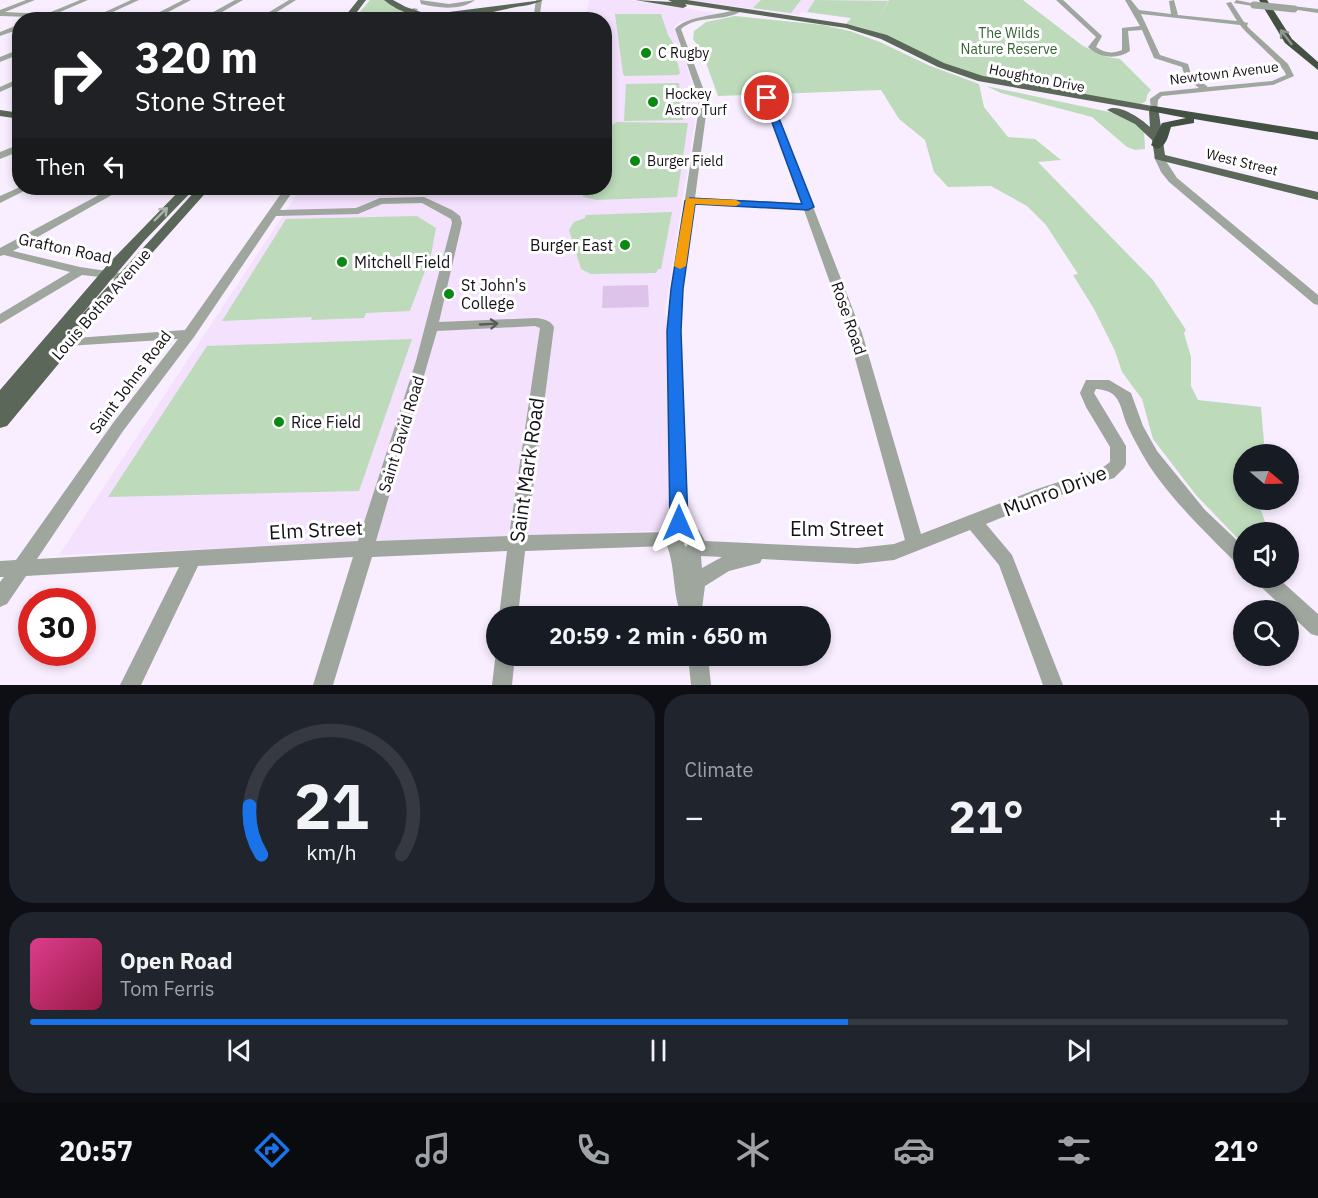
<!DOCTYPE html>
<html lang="en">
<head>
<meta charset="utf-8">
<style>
	body { margin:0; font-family:"IBM Plex Sans",sans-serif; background:#20242c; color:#f1f3f6; height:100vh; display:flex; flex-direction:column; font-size:22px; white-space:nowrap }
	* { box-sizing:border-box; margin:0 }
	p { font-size:20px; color:#9ea1a6 }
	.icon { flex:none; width:33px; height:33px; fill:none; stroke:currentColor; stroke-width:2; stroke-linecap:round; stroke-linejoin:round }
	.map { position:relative; height:685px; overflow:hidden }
	.side { display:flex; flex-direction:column; gap:9px; padding:9px; background:#0d0f14; flex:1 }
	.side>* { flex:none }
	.banner { position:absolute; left:12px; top:12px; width:600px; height:183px; border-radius:24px; box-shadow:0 3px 9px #0003; background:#202124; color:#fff; overflow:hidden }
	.needle { width:39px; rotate:109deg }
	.controls { position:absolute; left:1233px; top:444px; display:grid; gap:12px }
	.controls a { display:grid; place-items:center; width:66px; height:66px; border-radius:50%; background:#171b24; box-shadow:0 3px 9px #0003; font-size:30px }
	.speed { position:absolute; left:18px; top:588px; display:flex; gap:12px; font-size:30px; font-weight:700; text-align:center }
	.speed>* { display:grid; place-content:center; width:78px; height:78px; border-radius:50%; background:#171b24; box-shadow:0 3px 9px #0003; line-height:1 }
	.speed .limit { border:9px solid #d22; background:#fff; color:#111 }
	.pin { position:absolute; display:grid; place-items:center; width:51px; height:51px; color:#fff; margin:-26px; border:3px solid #fff; border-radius:50%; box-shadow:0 2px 6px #0007 }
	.me { position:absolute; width:66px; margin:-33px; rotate:0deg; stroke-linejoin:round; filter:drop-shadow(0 0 4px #0008) }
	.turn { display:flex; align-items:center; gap:21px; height:126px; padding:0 24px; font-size:27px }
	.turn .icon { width:78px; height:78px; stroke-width:2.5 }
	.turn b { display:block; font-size:42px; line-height:51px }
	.then { display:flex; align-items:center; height:57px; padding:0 24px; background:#0003; gap:12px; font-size:22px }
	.big { font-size:45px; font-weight:700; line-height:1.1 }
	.side .tile { flex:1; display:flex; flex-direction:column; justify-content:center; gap:9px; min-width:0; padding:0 21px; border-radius:24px; background:#20242c }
	.side .dial { align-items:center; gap:0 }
	.dial svg { height:156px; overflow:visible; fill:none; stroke:#363941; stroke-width:7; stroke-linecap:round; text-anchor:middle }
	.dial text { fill:#f1f3f6; stroke:none }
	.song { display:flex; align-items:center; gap:18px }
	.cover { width:72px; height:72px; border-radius:9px; background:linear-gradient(135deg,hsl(330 70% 55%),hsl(340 70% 35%)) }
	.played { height:6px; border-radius:3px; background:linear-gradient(90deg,#1a73e8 65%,#363941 65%) }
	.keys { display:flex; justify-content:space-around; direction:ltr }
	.heat { display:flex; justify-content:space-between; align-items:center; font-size:33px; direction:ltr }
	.side .tiles { flex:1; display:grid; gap:9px; grid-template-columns:1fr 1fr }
	.tile:last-child { grid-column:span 2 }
	.trip { position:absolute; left:486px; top:606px; width:345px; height:60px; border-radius:30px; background:#171b24; box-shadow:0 3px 9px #0003; font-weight:700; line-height:60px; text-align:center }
	.tab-bar { display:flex; height:96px; justify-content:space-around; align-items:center; background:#090b0e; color:#9ea1a6 }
	.tab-bar .icon { width:42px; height:42px }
	.tab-bar .current { color:#1a73e8 }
	.tab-bar b { font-size:27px; color:#f1f3f6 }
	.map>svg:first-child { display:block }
	.built { fill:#f3e1fd }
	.green { fill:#bddbbb }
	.water { fill:#ddc3ea }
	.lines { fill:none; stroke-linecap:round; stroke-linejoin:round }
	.minor { fill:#9fa69e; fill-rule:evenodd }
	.major { fill:#5a6759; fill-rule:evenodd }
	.highway { fill:#425141; fill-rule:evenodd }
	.minor-bridge { stroke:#9fa69e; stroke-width:7 }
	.oneway { stroke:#8e978d }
	.oneway2 { stroke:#acb3ac }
	.oneway3 { stroke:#5a5b5a }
	.route { fill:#1a73e8; stroke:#114b97; stroke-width:1.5 }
	.slow { fill:#f59e0b }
	.poi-dot { fill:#088912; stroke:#fff; stroke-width:2 }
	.labels { text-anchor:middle; stroke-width:6; stroke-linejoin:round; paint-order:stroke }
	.far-park-label { font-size:14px; fill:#356233; stroke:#fff }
	.far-poi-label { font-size:14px; fill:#141017; stroke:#fff; text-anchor:start }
	.far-street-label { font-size:14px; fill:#141017; stroke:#fff }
	.poi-label { font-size:16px; fill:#141017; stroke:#fff; text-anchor:start }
	.street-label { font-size:16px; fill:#141017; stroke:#fff }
	.near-street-label { font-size:20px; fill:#141017; stroke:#fff }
</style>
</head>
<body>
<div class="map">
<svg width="1318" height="685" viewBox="0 0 1318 685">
	<rect width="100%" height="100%" fill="#f9eeff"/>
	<g class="built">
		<polygon points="589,0 628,0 723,14 680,22 674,27 698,102 665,311 668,327 674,530 59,555 301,188 604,188 604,20 586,19"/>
		<polygon points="688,0 889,0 879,20 873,21 802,12 799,15"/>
	</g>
	<g class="green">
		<polygon points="370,0 386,0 392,6 408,13 404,19 353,20"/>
		<polygon points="761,0 801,0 791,13 753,8"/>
		<path d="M815,0l73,1 -10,19 11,-20h134l60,46 24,11 13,2 31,31 -4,5 -1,6 -5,3 -16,-2c-53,-9 -122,-16 -172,-35 -37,-14 -68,-36 -107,-43l5,-6 -44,-6z"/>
		<polygon points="615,14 661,14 668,35 673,43 680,73 678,75 625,76 623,74"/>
		<polygon points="735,16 823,25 850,31 880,42 928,65 979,84 984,107 1008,137 1035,139 1061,160 1038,162 1153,280 1186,330 1184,333 1191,357 1191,386 1198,400 1261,407 1265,454 1244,454 1244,500 1257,500 1269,532 1244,532 1243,544 1196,495 1153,439 1142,399 1122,372 1115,351 1094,309 1073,275 1078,274 1046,225 1027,206 991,186 948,187 934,172 925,140 899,119 881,90 718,96 702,52 693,39 694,31 706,22"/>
		<polygon points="679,83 683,120 624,121 626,84"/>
		<polygon points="986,86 1114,113 1128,118 1144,130 1145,149 1135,150 1127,147 1092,117 1001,93"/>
		<polygon points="617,122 688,123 677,197 597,200 583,197 584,188 604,188 605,129"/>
		<polygon points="672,212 661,269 658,269 656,273 591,274 581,269 569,230 574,222 585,218 586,215"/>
		<polygon points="417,216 436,228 431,255 410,311 366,313 364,318 311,320 312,317 222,321 286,219"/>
		<polygon points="412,339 359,491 108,497 207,346"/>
	</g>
	<polygon class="water" points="648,285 649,307 602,308 603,286"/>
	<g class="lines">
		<g class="minor">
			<polygon points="26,0 35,0 5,12 46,14 80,0 88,0 53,15 94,17 131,0 139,0 102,17 121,20 0,16 0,10"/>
			<polygon points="183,0 191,0 153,20 144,20"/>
			<polygon points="235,0 243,0 208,20 199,20"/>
			<polygon points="289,0 296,0 264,20 256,20"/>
			<path d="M420,0l29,4 26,-4c-14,11 -37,8 -54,4z"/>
			<polygon points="536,0 542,0 539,20 533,20"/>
			<path d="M1056,0h7l39,36 -6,11c8,6 17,7 26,3v-22l18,-2 -15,-26h6l8,10 32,4 -2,-13 5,-1 4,15 59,6 -11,-18 5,-1 13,20 4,1 -1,3 5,5 36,33 6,12 -21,9 -111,11 -4,4 -1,11h-6l-1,-12 10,-7 39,-4 -14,-11 -3,-10 -28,-9 -12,-28 -14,1 2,20c-13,9 -31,7 -42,-4l8,-10zM1141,14l99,11c9,12 44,40 46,50l-14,6 -64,6 -17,-13 -3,-10 -28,-9z"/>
			<polygon points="1236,0 1256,4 1253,6 1234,3"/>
			<polygon points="1293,6 1318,9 1318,13 1291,9"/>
			<polygon points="413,8 418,9 410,20 403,20"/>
			<path d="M740,8l3,2c-18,13 -45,4 -62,19l25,67 1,11 -12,91 106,5 -38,-105 7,-2 92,237 59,201 116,-45 65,-21 8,-6v-15l-24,-40 -6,-14 6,-13h23l22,13 12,33 14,25 48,59 39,37v20l-6,-2c-32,-32 -75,-73 -97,-113 -4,-8 -9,-16 -13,-25 -9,-19 -5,-36 -32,-38l-2,4 32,53v18l-2,4 -10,10 -66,21 -62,25 26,31 51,130h-20l-44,-120 -29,-35 -76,30 -37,4 -95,-5 -2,4 -31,8 -24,15 -4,30h-19c-10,-22 -6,-47 -15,-70l-142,5 -7,65h-19l8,-65 -135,6 -39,128h-20l40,-128 -155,9 -57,119h-21l59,-118 -153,9 -19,28 -7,3v-25l4,-5h-4v-16l16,-1 97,-137 65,-84 -111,7 -5,-1 -2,-3 2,-3 123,-9 100,-142h10l-15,22 76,-2 24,-10 44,-1 28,13 8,6 2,7 -23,99 96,-4c8,1 14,1 19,9l-27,208 144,-3 -2,-228 30,-197 -1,-11 -23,-67c12,-14 46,-13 65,-21zM422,203l29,16 1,4 -36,138 -58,180 -321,18 86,-128 71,-94 82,-121 82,-2 24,-10zM694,204l110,6 44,123 57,207 -11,4 -37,4 -152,-7 -6,-11 -11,-4 -7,-195v-27zM535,326l5,2 -31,208 -133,5 61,-210zM686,541l2,3 -2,3 -2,-3zM701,556l21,1 -20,11z"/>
			<polygon points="20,24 20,29 0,36 0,32"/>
			<polygon points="20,49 20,54 0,62 0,57"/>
			<polygon points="20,78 20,83 0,92 0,87"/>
			<polygon points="20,144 20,151 0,159 0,152"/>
			<polygon points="1156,155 1162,155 1177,178 1318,295 1318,305 1314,304 1169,182 1161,172 1154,157"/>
			<polygon points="20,187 30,188 0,203 0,196"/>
			<polygon points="112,188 124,188 13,251 80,267 127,274 129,277 127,280 82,275 0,324 0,314 70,272 4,255 0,256 0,248"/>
			<polygon points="1256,578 1278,578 1318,614 1318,636 1311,634 1258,584"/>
			<polygon points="496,652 496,656 515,656 512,685 492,685"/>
			<polygon points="688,656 708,656 711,685 691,685"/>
		</g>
		<g class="major">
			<polygon points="358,0 366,0 351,20 342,20"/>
			<path d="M384,0h9l13,7 15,5 20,1 102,-13c-9,5 -22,6 -32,8 -39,9 -93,21 -127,-8z"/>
			<path d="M635,0l37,2 -4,-2h19l160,24 40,11 57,28 39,13 175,31 7,48 153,37v8l-163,-41 -3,-19 -17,-16 -28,-14c10,-8 35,9 43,17l-1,-16 -171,-30 -40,-14 -57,-28 -35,-11 -161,-24 2,2 -4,2z"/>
			<polygon points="0,110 20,113 20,119 0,116"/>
			<polygon points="182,188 195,188 144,241 78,319 198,188 210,188 128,280 7,426 0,428 0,390 110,262"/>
		</g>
		<g class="highway">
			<polygon points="1259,0 1267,0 1292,39 1318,62 1318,70 1285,43"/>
			<path d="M1154,106l164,26v8l-124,-21v4l-23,4c-3,9 -4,19 -14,22l-6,-4 11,-22 24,-5 -36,-7v-4z"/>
		</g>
		<polyline class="minor-bridge" points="1254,5 1294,9"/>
	</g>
	<defs><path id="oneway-shaft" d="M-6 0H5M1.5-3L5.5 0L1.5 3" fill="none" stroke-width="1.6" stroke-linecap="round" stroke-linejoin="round" transform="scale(1.5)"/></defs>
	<use class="oneway" href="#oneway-shaft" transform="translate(1286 37) rotate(-128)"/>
	<use class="oneway2" href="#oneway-shaft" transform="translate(161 214) rotate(-45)"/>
	<use class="oneway3" href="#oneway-shaft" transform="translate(489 324) rotate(-3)"/>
	<polygon class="route" points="767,96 771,98 814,207 808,210 695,204 683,289 681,331 688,523 685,528 679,530 673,528 670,523 667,331 671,289 685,201 690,198 802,204 763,98"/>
	<polygon class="slow" points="686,198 736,200 741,203 736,206 695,204 686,266 680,269 674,266"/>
	<g class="poi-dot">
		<circle cx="646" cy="53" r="6"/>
		<circle cx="653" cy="102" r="6"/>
		<circle cx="635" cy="161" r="6"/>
		<circle cx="625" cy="245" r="6"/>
		<circle cx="342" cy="262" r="6"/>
		<circle cx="449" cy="294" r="6"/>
		<circle cx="279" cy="422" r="6"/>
	</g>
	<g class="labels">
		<g class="far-park-label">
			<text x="1009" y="38">The Wilds<tspan x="1009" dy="16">Nature Reserve</tspan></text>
		</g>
		<g class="far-poi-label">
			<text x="658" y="58">C Rugby</text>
			<text x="665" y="99">Hockey<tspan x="665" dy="16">Astro Turf</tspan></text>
			<text x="647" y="166">Burger Field</text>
		</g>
		<g class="far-street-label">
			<text transform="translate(1224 73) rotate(-7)" y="5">Newtown Avenue</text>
			<text transform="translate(1037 78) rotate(11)" y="5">Houghton Drive</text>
			<text transform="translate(1242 162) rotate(14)" y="5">West Street</text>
		</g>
		<g class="poi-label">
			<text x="613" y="251" text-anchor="end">Burger East</text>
			<text x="354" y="268">Mitchell Field</text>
			<text x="461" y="291">St John's<tspan x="461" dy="18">College</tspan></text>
			<text x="291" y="428">Rice Field</text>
		</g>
		<g class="street-label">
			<text transform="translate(65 248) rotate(12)" y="6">Grafton Road</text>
			<text transform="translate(101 304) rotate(-49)" y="6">Louis Botha Avenue</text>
			<text transform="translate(849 318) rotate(71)" y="6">Rose Road</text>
			<text transform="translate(130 382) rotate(-53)" y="6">Saint Johns Road</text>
			<text transform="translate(401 434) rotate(-73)" y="6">Saint David Road</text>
		</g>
		<g class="near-street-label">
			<text transform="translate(527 470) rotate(-82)" y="7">Saint Mark Road</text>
			<text transform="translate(1055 491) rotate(-21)" y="7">Munro Drive</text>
			<text x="837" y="536">Elm Street</text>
			<text transform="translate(316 530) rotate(-3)" y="7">Elm Street</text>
		</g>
	</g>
</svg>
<div class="controls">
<a><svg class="needle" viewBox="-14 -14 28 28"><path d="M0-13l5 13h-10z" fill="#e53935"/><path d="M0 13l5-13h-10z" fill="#9ea1a6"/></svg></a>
<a><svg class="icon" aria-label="sound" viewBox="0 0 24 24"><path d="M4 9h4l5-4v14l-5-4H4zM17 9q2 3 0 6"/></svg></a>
<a><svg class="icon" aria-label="search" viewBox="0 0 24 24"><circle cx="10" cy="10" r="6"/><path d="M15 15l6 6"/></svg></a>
</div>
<div class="speed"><div class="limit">30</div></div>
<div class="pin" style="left:767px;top:98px;background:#d93025"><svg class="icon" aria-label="arrive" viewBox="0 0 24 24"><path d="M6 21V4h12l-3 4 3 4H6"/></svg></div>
<svg class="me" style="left:679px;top:523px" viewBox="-20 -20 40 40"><path d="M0-17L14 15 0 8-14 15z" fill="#1a73e8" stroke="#fff" stroke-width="4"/></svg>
<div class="trip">20:59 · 2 min · 650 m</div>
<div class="banner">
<div class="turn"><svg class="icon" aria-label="right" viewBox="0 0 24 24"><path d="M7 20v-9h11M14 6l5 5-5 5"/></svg><div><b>320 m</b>Stone Street</div></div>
<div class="then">Then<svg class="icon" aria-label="left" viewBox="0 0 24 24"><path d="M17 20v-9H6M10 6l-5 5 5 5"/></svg></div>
</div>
</div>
<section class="side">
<div class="tiles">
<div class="tile dial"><svg viewBox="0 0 100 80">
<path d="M14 69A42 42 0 1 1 86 69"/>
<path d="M14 69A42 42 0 0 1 8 44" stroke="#1a73e8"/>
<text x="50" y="56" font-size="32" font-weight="700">21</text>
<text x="50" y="72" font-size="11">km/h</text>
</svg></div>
<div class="tile"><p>Climate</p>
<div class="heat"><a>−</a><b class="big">21°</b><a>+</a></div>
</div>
<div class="tile">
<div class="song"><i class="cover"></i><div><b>Open Road</b><p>Tom Ferris</p></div></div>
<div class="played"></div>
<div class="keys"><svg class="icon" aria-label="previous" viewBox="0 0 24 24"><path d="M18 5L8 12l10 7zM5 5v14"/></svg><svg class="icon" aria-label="pause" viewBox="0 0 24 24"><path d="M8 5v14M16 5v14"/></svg><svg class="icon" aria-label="next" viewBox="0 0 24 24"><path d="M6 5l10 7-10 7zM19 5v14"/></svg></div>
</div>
</div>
</section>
<nav class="tab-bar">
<b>20:57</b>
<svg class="icon current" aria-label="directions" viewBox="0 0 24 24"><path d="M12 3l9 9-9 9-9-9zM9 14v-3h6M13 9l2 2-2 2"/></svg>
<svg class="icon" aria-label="music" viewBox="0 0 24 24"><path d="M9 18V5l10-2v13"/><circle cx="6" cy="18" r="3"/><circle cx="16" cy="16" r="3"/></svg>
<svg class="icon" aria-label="phone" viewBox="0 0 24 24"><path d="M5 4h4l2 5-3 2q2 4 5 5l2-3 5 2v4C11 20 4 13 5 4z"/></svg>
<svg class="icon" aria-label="climate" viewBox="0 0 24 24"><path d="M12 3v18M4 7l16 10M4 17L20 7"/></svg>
<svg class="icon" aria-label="car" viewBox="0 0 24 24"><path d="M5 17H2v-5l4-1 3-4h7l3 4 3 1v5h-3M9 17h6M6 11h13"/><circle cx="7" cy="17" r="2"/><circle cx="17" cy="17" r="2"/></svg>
<svg class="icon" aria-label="filters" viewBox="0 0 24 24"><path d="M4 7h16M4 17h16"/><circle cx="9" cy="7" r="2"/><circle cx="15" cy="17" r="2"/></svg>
<b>21°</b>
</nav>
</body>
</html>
